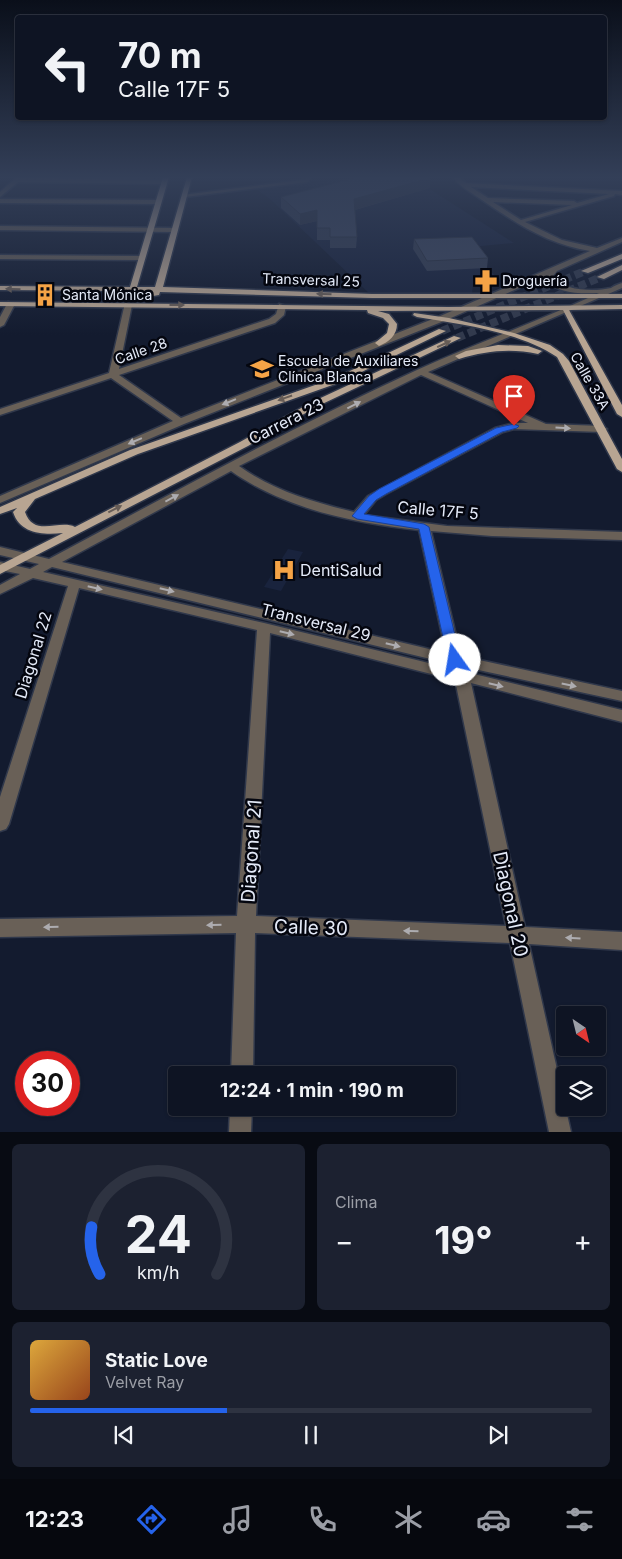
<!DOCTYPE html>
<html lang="es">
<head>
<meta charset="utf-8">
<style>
	body { margin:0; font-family:Inter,sans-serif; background:#1c2130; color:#f1f3f6; height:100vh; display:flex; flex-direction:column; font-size:19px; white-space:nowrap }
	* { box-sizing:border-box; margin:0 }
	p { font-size:16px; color:#9b9ea6 }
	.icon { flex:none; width:28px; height:28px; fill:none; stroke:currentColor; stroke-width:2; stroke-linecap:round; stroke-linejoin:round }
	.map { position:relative; height:1132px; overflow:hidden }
	.side { display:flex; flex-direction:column; gap:12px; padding:12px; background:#080b13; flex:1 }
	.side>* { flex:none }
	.banner { position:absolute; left:15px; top:15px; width:592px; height:105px; border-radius:5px; box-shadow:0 1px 4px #0004,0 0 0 1px #2e3341; background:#0e1423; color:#f1f3f6; overflow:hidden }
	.needle { width:32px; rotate:145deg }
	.buttons { position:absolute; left:556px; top:1006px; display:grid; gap:10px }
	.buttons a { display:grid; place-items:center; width:50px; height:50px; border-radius:5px; background:#0e1423; box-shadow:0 1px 4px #0004,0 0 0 1px #2e3341; font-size:25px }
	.speed { position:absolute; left:15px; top:1051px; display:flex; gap:10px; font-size:25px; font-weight:700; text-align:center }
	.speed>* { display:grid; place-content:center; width:65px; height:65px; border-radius:50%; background:#0e1423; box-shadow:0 1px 4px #0004,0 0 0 1px #2e3341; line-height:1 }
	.speed .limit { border:8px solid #d22; background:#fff; color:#111 }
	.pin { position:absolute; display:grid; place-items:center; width:42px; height:42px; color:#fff; margin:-51px -21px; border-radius:50% 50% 50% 0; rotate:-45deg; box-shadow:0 0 5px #0007 }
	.pin .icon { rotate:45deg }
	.me { position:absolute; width:55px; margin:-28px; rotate:347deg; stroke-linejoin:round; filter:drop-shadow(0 0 4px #0008) }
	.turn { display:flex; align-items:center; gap:18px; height:105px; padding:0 20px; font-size:22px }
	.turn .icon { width:65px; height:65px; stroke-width:2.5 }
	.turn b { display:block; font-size:35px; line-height:42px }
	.big { font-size:38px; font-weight:700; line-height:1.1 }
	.side .tile { flex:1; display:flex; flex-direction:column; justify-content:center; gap:8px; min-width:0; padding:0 18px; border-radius:8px; background:#1c2130 }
	.side .dial { align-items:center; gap:0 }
	.dial svg { height:130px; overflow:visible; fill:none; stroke:#2e3341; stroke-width:7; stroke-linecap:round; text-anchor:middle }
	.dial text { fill:#f1f3f6; stroke:none }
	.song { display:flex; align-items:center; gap:15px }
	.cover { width:60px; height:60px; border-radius:8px; background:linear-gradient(135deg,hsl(40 70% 55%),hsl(20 70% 35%)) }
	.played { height:5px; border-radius:2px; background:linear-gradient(90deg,#2563eb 35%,#2e3341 35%) }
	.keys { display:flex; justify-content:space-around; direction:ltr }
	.heat { display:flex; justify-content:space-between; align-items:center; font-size:28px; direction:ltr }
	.side .tiles { flex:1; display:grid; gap:12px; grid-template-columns:1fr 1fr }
	.tile:last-child { grid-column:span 2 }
	.trip { position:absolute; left:168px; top:1066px; width:288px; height:50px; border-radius:5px; background:#0e1423; box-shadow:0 1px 4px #0004,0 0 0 1px #2e3341; font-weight:700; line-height:50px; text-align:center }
	.dock { display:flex; height:80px; justify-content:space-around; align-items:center; background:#06080e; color:#9b9ea6 }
	.dock .icon { width:35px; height:35px }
	.dock .active { color:#2563eb }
	.dock b { font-size:22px; color:#f1f3f6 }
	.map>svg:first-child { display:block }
	.built { fill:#19233d }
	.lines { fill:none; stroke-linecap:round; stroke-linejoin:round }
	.major-tunnel { stroke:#323a4d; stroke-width:8; stroke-dasharray:8 4; stroke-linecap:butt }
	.minor-casing { stroke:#30384b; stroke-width:3 }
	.major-casing { stroke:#30384b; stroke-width:3 }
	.minor { fill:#696057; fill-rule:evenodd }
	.major { fill:#b8a592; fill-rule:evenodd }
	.wall { fill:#353e53 }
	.shaded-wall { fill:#2b3243 }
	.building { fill:#3e4860; stroke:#2b3243 }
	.oneway { fill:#675d57 }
	.oneway2 { fill:#adacb0 }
	.route { fill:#2563eb; stroke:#184099 }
	.labels { text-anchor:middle; stroke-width:5; stroke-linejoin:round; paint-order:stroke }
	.far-street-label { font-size:14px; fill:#e4eaf8; stroke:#04060f }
	.far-poi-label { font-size:14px; fill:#e4eaf8; stroke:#04060f; text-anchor:start }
	.street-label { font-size:16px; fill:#e4eaf8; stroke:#04060f }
	.poi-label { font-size:16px; fill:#e4eaf8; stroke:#04060f; text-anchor:start }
	.near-street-label { font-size:19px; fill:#e4eaf8; stroke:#04060f }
</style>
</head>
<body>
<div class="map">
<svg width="622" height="1132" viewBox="0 0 622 1132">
	<rect width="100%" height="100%" fill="#131b2f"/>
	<g class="built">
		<polygon points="360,177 411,177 514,243 471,247 487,268 498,278 491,283 473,283 472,296 372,296 270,199 252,186 308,180 312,183"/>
		<polygon points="288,549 303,552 281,591 264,587"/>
	</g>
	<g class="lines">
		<g class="major-tunnel">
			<polyline points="442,331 585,271"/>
			<polyline points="457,338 601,277"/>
		</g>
		<defs>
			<g id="minor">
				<polygon points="17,177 22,177 22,178 164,180 167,182 164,184 18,182 0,197 0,192"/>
				<path d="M453,177h5l8,6 156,8v4l-7,-1 -1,2 -89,26 37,18 35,8 25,-10v4l-65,29 -5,6c12,14 42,15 59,11 3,-2 7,-4 11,-5v5l-194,84 118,52 56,2 5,3 -5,3 -88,-3 -11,3 -117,62 -10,6 -12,15 83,11 175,6v8l-130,-4 -61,-5 30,125 161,35v10l-167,-36 -403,-98 -9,5 221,51 358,87v12l-151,-39 54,244 97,5v18l-93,-6 42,188h-22l-39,-189 -255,-10 -2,142h-22l5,-142 -236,4v-18l237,-3 20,-286 -178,-42 -70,236 -3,5 -6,2v-34l68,-211 -35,-8 -33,16v-9l20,-11 -20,-4v-8l30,7 9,-5 -39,-9v-8l49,12c122,-65 243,-132 368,-189 60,-27 122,-49 182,-77 -19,1 -44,1 -55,-16l-100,44 -260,103 -184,79v-7l173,-75 -62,-43 -111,37v-6l109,-36 16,-70 7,2 -13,64 150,-50 7,-5 3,-10 7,2 -2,9 -9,8 -156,52 62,43 257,-101 152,-66c-42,-6 -76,-29 -111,-53 -9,-6 -21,-13 -26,-21zM471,187l138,7 -32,9 -3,-2 -86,-3zM493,202l79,3 -51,15zM421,375l107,48h-14l-19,5 -127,68 -14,16c-41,-10 -80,-21 -115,-46zM231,471c54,38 123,52 188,59l27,123 -384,-91zM270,633l185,47 51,246 -250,-10z"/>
				<polygon points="310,179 308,182 185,197 182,195"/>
				<polygon points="0,199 158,200 161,202 158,204 0,203"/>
				<polygon points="0,226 175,228 178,230 175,232 0,230"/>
				<polygon points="0,255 140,256 144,258 140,260 0,259"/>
				<polygon points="8,302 15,304 4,325 0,327 0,317"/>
				<polygon points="230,1108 252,1108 251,1132 229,1132"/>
			</g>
			<g id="major">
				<polygon points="163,177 169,177 137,287 155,287 187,177 192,177 163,287 372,294 622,294 622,298 372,298 160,292 159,295 153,296 149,294 152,292 136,292 134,298 130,300 126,298 128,291 0,290 0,286 130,287"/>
				<polygon points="622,254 622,259 588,273 581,271"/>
				<polygon points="622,265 622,270 604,279 597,277"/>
				<path d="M0,302l448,5 174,-2v4l-53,1 53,95v12l-5,-3 -54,-104 -185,1 11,3 8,10c0,11 -8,18 -18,22l-4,-3 12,-10 2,-9 -6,-6 -15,-5 -1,-3 -367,-4z"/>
				<path d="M414,313l35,5 65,15 36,12 13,9 6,7 53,98v13l-5,-3 -60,-112c-36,-25 -97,-33 -140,-40l-4,-2z"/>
				<path d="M439,329l7,2 -105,51 -203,72 -103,45 -10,13c9,26 34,7 50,15l165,-85 72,-40 142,-66 7,2 -143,68 -70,40 -248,128v-9l63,-32c-20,2 -43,1 -50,-21l4,-4 -17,6v-7l130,-57 205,-72z"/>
				<path d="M498,345l30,1 14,5 -4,3c-28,-6 -52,-3 -79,5l-4,-3 11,-5z"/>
			</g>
		</defs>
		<use href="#minor" class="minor-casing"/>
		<use href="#major" class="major-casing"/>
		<use href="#minor" class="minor"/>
		<use href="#major" class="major"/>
	</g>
	<g class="wall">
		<polygon points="430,188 355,210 357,237 356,248 330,248 330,240 317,240 317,221 300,225 281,208 281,197"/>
		<polygon points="414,239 488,258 487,268 427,271 413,249"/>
	</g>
	<g class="shaded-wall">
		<polygon points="430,178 430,188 354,210 354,199"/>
		<polygon points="317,210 317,221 300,225 300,214"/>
	</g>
	<g class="building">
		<polygon points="358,177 428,177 430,178 354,199 357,237 330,237 330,228 317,228 317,210 300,214 281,197"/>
		<polygon points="472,237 488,258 427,261 414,239"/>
	</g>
	<defs><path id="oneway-solid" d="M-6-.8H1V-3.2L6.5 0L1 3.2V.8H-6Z" transform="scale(1.25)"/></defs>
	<g class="oneway">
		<use href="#oneway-solid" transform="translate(13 289) rotate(-179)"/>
		<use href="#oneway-solid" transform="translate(324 294) rotate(-178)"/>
		<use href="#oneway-solid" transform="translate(177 305)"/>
		<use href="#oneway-solid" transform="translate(444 344) rotate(-25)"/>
		<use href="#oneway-solid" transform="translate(285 398) rotate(161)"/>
		<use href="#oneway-solid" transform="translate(115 509) rotate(-27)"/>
	</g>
	<g class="oneway2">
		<use href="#oneway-solid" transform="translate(229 402) rotate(158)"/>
		<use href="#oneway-solid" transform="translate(354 405) rotate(-27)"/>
		<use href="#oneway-solid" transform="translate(563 428) rotate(3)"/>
		<use href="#oneway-solid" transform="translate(135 441) rotate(157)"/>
		<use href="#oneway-solid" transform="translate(172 498) rotate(-28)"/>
		<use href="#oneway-solid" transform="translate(95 588) rotate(13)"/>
		<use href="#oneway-solid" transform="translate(167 590) rotate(14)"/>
		<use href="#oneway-solid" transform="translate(287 633) rotate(14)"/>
		<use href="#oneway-solid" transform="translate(393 645) rotate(14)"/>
		<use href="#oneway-solid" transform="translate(496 685) rotate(14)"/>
		<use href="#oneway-solid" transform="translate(569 685) rotate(12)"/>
		<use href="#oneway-solid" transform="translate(214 925) rotate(179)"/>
		<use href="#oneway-solid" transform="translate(51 927) rotate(179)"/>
		<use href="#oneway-solid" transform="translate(411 931) rotate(-178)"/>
		<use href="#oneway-solid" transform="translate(573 938) rotate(-177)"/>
	</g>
	<linearGradient id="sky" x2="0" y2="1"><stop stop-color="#0a0f1a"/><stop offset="0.53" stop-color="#333f58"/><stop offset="1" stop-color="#333f58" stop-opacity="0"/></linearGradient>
	<rect width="622" height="335" fill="url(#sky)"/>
	<polygon class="route" points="514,424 519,426 517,428 502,432 386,494 376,500 364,514 424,524 429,527 461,660 459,663 450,663 448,660 419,529 357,519 352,516 369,496 379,489 496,428"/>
	<defs>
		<symbol id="pharmacy-bare" viewBox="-9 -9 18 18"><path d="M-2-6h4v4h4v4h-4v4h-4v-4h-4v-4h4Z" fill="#f5a346" stroke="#04060f" stroke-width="2.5" paint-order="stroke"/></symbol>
		<symbol id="building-bare" viewBox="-9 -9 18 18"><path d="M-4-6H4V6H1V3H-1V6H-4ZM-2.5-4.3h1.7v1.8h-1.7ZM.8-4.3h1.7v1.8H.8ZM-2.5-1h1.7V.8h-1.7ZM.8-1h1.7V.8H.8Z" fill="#f5a346" stroke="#04060f" stroke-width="2.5" paint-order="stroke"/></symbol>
		<symbol id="school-bare" viewBox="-9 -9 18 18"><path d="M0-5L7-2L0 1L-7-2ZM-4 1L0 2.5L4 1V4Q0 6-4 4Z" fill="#f5a346" stroke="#04060f" stroke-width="2.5" paint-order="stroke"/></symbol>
		<symbol id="hospital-bare" viewBox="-9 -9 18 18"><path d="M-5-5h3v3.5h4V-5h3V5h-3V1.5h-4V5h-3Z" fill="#f5a346" stroke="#04060f" stroke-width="2.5" paint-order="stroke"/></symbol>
	</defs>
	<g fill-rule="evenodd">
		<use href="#pharmacy-bare" x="470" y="265" width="32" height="32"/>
		<use href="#building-bare" x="29" y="279" width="32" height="32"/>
		<use href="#school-bare" x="246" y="353" width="32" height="32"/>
		<use href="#hospital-bare" x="268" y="554" width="32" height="32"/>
	</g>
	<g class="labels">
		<g class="far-street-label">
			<text transform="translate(311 280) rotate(2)" y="5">Transversal 25</text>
			<text transform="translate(141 351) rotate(-19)" y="5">Calle 28</text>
			<text transform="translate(590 381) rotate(60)" y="5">Calle 33A</text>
		</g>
		<g class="far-poi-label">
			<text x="502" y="286">Droguería</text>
			<text x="62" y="300">Santa Mónica</text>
			<text x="278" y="366">Escuela de Auxiliares<tspan x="278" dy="16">Clínica Blanca</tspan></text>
		</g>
		<g class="street-label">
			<text transform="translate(286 421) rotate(-27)" y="6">Carrera 23</text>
			<text transform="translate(438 510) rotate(5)" y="6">Calle 17F 5</text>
			<text transform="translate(316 622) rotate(14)" y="6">Transversal 29</text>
			<text transform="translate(33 655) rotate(-73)" y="6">Diagonal 22</text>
		</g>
		<g class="poi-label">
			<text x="300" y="576">DentiSalud</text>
		</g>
		<g class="near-street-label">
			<text transform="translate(251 851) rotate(-86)" y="7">Diagonal 21</text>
			<text transform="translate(511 904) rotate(78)" y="7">Diagonal 20</text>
			<text transform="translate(311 927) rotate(2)" y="7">Calle 30</text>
		</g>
	</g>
</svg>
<div class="buttons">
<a><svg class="needle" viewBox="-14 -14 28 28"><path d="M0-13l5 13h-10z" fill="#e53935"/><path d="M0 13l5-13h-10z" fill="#9b9ea6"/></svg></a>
<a><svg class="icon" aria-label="layers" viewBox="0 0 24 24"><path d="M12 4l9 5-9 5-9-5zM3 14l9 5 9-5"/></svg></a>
</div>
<div class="speed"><div class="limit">30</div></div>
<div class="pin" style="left:514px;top:426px;background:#d93025"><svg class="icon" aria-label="arrive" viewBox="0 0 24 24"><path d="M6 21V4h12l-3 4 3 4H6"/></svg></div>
<svg class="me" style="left:455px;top:660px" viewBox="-20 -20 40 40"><circle r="19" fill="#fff"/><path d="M0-13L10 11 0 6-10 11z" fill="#2563eb"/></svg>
<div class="trip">12:24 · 1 min · 190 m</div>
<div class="banner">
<div class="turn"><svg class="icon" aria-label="left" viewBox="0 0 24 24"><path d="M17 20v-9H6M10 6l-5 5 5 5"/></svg><div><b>70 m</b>Calle 17F 5</div></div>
</div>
</div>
<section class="side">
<div class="tiles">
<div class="tile dial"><svg viewBox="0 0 100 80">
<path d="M14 69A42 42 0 1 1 86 69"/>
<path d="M14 69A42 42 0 0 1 9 40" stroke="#2563eb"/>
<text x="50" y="56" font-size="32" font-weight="700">24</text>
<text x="50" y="72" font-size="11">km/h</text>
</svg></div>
<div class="tile"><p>Clima</p>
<div class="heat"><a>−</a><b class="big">19°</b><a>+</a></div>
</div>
<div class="tile">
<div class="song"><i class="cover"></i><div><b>Static Love</b><p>Velvet Ray</p></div></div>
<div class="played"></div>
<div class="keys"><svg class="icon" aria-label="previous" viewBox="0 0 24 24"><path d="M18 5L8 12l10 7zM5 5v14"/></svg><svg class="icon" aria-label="pause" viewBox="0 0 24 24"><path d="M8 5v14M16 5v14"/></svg><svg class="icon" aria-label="next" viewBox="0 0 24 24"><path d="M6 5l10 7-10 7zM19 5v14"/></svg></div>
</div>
</div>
</section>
<nav class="dock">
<b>12:23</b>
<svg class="icon active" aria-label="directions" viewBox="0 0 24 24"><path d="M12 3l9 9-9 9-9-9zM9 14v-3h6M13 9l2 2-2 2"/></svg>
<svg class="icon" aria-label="music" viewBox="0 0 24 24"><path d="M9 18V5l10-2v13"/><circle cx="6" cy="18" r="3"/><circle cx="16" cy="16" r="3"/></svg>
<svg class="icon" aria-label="phone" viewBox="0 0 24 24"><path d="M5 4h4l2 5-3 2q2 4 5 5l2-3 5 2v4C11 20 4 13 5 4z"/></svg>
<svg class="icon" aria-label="climate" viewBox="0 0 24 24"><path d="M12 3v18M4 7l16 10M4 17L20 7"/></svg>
<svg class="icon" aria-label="car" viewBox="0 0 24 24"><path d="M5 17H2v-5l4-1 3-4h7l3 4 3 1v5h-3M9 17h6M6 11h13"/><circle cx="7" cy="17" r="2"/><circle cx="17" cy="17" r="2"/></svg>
<svg class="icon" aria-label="filters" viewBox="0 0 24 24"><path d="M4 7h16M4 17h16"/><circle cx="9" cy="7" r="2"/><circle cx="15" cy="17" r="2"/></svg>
</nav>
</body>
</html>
